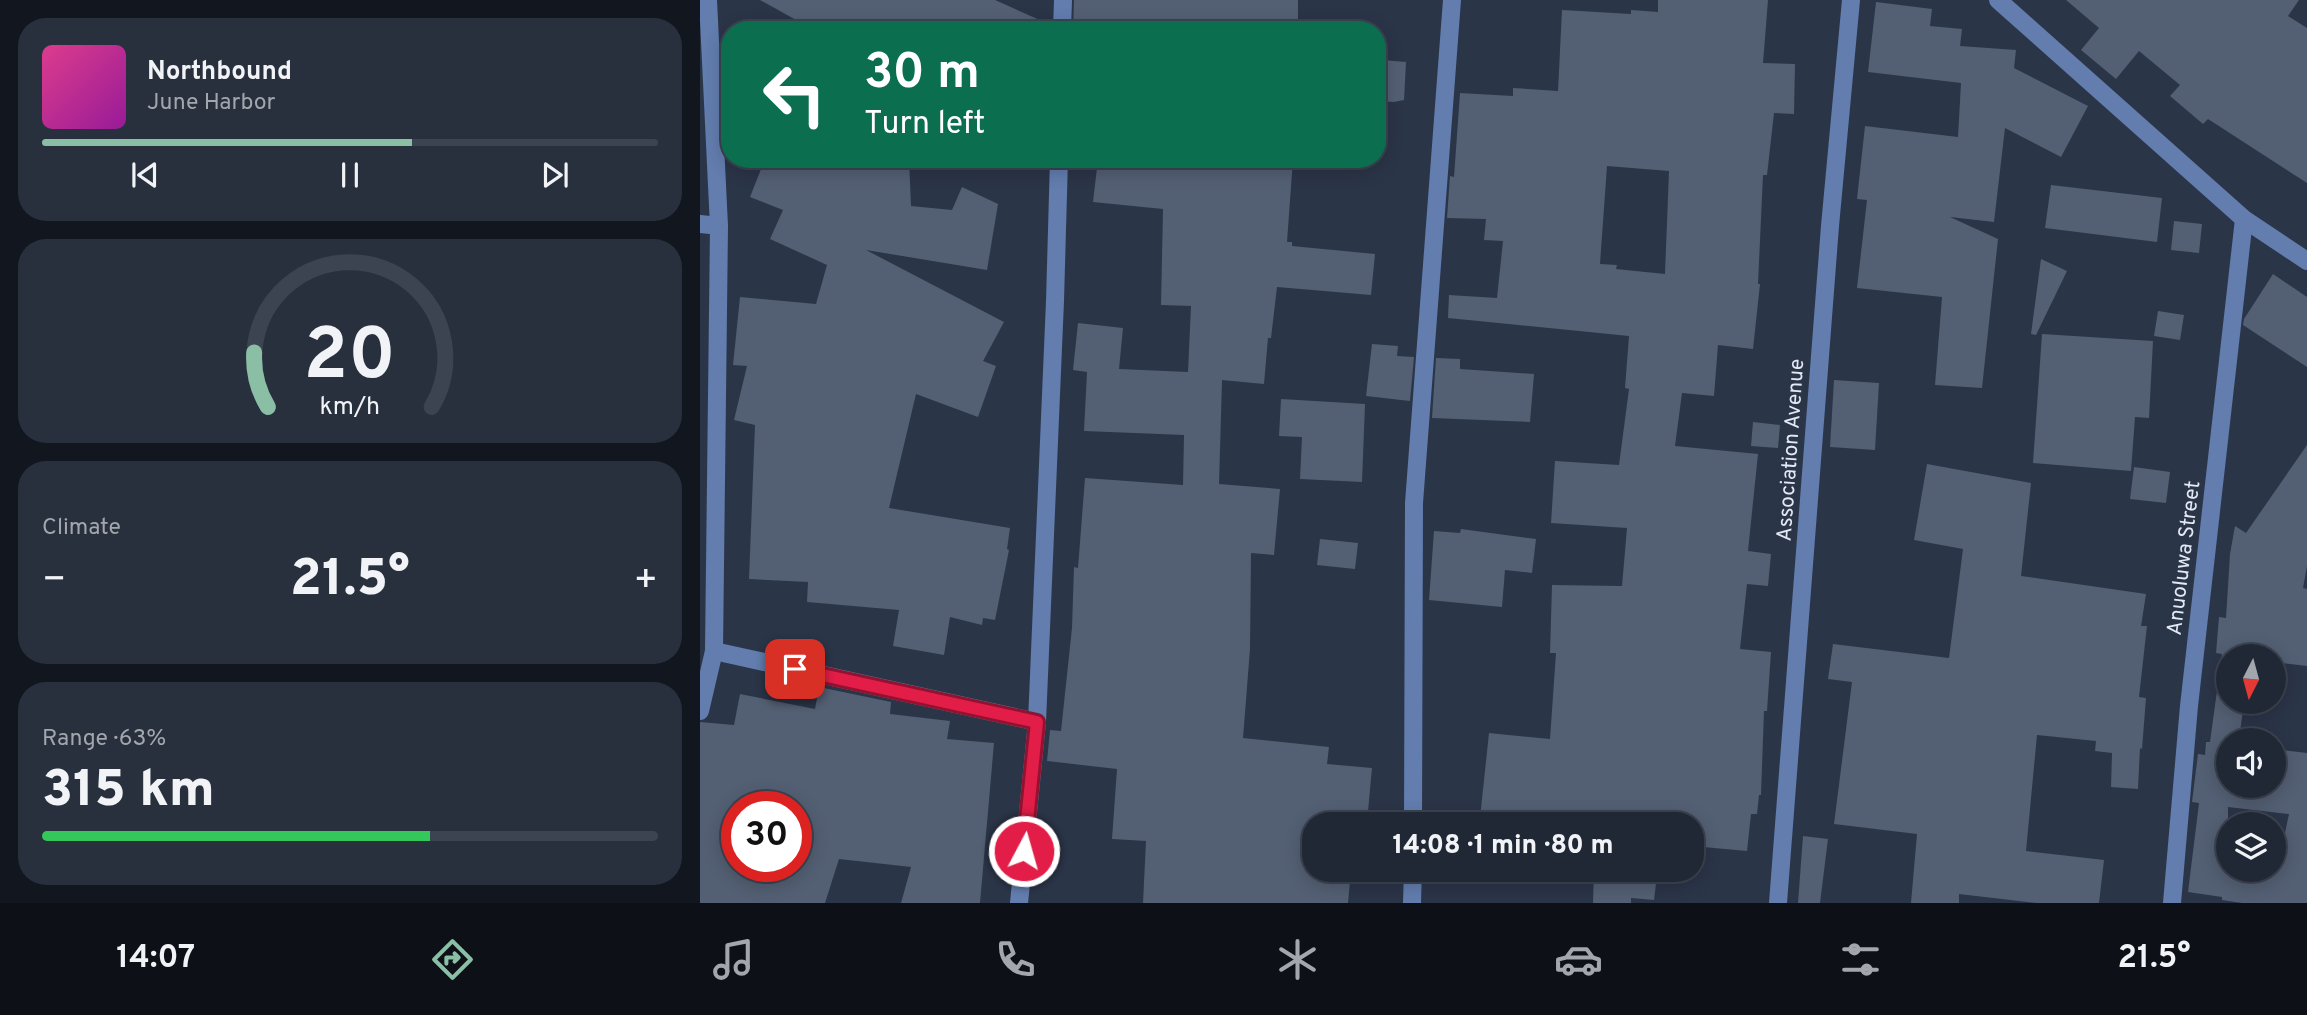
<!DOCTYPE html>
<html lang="en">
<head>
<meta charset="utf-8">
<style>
	body { margin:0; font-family:Overpass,sans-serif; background:#28303e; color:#f1f3f6; height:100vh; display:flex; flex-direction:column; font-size:26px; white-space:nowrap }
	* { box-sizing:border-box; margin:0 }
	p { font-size:23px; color:#a2a6ad }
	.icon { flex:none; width:38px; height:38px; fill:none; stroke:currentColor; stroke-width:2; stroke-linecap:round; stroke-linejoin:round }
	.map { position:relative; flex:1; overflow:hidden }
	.side { display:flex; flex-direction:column; gap:18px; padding:18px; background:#12161e; width:700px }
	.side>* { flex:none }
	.banner { position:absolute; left:21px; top:21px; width:665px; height:147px; border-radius:28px; box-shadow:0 4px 18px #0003,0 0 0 2px #3d4451; background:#0b6e4f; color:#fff; overflow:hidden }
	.needle { width:46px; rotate:186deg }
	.controls { position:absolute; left:1516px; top:644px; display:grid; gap:14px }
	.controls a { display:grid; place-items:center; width:70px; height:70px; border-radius:50%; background:#202836; box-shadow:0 4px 18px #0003,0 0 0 2px #3d4451; font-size:35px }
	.speed { position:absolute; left:21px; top:791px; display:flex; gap:14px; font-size:35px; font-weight:700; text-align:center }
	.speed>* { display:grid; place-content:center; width:91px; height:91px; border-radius:50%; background:#202836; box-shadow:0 4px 18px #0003,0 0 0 2px #3d4451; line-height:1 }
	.speed .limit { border:10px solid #d22; background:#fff; color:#111 }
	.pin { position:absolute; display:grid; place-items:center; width:60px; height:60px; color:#fff; margin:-30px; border-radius:14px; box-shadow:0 4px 10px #0006 }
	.me { position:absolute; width:77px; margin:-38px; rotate:6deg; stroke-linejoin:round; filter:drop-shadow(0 0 5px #0008) }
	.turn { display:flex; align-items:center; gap:24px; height:147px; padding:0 28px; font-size:32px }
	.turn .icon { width:91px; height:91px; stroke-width:2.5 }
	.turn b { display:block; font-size:49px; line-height:60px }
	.big { font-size:52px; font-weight:800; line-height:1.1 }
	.side .tile { flex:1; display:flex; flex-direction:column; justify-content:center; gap:10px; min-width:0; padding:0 24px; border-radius:28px; background:#28303e }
	.side .dial { align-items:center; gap:0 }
	.dial svg { height:182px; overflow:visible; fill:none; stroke:#3d4451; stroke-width:7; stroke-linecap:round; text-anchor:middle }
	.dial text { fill:#f1f3f6; stroke:none }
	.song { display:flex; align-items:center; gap:21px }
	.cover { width:84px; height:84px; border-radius:10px; background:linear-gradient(135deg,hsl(330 70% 55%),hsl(300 70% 35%)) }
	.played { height:7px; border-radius:4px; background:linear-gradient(90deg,#8abfa5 60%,#3d4451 60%) }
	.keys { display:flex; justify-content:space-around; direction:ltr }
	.heat { display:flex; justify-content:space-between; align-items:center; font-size:38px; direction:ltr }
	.charge { height:10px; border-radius:5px; background:linear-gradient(90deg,#34c759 63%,#3d4451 0) }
	.trip { position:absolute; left:602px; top:812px; width:402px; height:70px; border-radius:28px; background:#202836; box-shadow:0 4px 18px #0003,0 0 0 2px #3d4451; font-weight:800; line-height:70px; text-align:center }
	.menu { display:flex; height:112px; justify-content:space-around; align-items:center; background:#0d1016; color:#a2a6ad }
	.menu .icon { width:49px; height:49px }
	.menu .selected { color:#8abfa5 }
	.menu b { font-size:32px; color:#f1f3f6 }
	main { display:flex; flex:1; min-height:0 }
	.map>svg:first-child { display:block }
	.building { fill:#535f73; fill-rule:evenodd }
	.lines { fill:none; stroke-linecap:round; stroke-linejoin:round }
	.minor { stroke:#627dae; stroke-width:18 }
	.route-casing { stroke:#92132f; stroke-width:18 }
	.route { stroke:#e11d48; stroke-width:12 }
	.labels { text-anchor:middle; stroke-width:7; stroke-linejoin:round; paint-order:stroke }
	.street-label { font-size:21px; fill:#e2e9f5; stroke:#2b3548 }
</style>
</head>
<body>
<main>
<section class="side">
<div class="tile">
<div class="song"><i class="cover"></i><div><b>Northbound</b><p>June Harbor</p></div></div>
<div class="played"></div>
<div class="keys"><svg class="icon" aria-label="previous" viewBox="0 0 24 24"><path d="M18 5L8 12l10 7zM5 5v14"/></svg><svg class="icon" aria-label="pause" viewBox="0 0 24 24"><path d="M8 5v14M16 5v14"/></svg><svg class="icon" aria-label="next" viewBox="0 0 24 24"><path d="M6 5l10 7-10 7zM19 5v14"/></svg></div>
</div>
<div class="tile dial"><svg viewBox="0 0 100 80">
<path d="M14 69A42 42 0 1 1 86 69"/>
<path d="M14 69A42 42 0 0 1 8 45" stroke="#8abfa5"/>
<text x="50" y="56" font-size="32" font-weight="700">20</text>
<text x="50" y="72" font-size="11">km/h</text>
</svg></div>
<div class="tile"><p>Climate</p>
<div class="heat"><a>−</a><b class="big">21.5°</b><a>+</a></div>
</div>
<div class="tile"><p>Range · 63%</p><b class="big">315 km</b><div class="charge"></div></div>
</section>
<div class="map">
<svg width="1607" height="903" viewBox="0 0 1607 903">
	<rect width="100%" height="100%" fill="#2b3548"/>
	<g class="building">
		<polygon points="60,0 295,0 351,25 351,30 114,30"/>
		<polygon points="374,0 598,0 598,30 373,30"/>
		<path d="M958,0h110l-5,63 32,1 -1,50 -20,-1 -7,62h-4l-5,109h2l-7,65 -35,-4 -4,51 -32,-3 -7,53 83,8 -10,97 23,3 -3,32 -21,-2 -7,65 31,3 -4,59h-3l-3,84h-2l-2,19h-6l-4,37 -55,-5v-22h-124l-61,-6v2l-27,-2 9,-85 61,6 6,-86h-6l2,-68 70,1 5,-58 -76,-5 4,-62 64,4 10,-76 -4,-1 4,-52 -181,-18 1,-23 48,3 6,-57 -19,-1 2,-21 -39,-1 3,-42 4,1 6,-84 53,3v-8l45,3 4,-81 69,4v-4l27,2zM907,166l62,5 -4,103 -49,-5 1,-4 -17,-1z"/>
		<polygon points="1366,0 1599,0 1588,16 1607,28 1607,183 1508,119 1503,124 1470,96 1480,85 1439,51 1416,79 1381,50 1399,28"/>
		<polygon points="1176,2 1232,9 1230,26 1262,29 1260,46 1316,50 1314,68 1388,106 1361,157 1305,128 1294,222 1250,217 1298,239 1282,388 1235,385 1242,297 1157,288 1167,200 1157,199 1165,126 1258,137 1261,83 1168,72"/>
		<polygon points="682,60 706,62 704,100 694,102 678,101"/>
		<polygon points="65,159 209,159 211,206 252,210 262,187 298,204 287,270 166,250 304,322 283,361 296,366 278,417 216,394 189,508 310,528 307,549 309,550 295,620 283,618 282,625 250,617 244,655 193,646 199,610 107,602 108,582 49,579 55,425 34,420 47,366 33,365 40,297 116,304 127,265 70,239 83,210 50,197"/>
		<polygon points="398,159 593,159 587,242 592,242 592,246 675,254 671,295 577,287 571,338 568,338 564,384 522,380 519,484 580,489 574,555 551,553 550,649 543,738 629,747 627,764 672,768 667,822 614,817 614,870 651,870 648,903 443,903 446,841 412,839 417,769 347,761 350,730 361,731 372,628 374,567 378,568 385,478 483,485 484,435 384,431 387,372 373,370 378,323 423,328 419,369 488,372 491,306 461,305 463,209 393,202"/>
		<polygon points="1351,185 1462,198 1457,242 1345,228"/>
		<polygon points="1474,221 1502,224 1499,253 1471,250"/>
		<polygon points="1341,259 1367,271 1336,335 1331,334"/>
		<polygon points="1573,274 1607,297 1607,367 1543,325 1544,319"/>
		<polygon points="1458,311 1484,315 1480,340 1454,336"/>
		<polygon points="1342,334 1453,341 1449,418 1435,417 1431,471 1333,463"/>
		<polygon points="672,344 698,346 697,356 714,357 710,401 666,396"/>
		<polygon points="736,358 760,359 760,369 834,374 830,422 732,418"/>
		<polygon points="1134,380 1179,383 1175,450 1130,447"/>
		<polygon points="581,399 665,404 662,482 600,479 602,437 579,436"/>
		<polygon points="1053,422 1080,425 1078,448 1051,446"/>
		<path d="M1607,445v121l-4,22 4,1v77l-34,-4v-6h-45v46h16l-5,38h-11v46h45v-37l34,4v150h-65l-20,-3v-3l-34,-5 11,-89 -7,-1 6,-48 7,1 1,-13h4l12,-88 -6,-1 3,-36 7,1 4,-64 5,-28 11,7zM1528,807l61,7 -12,56h-49z"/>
		<polygon points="1227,464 1331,483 1321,576 1446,594 1441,626 1447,626 1439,697 1446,698 1442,749 1440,748 1438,789 1411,787 1412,753 1395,751 1396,741 1337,735 1326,851 1404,860 1399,903 1337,903 1259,894 1259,903 1211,903 1217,834 1134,824 1152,682 1128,679 1133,644 1249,658 1263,549 1214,540"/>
		<polygon points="1434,467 1470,472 1466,503 1430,499"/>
		<polygon points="761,529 836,539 832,573 805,570 802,607 729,600 734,531 760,533"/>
		<polygon points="620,539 658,543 655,569 617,565"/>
		<path d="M119,687l72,15 -1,12 60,7 -3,18 47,4 -14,160h-79l10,-36 -72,-8 -14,44h-125v-181l34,3 6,-31 75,15zM37,807h59v59h-59z"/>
		<polygon points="1103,836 1128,839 1120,903 1098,903"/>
		<polygon points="894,870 966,870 966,876 957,875 954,900 931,898 931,903 893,903"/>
	</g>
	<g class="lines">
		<g class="minor">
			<polyline points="1298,0 1544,219 1607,261"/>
			<polyline points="362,30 363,0"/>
			<polyline points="0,224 19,226"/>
			<polyline points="14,651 337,722"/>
			<polyline points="0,711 14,651 19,226 8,0"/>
			<polyline points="713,824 714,503 752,0"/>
			<polyline points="319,903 337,722 355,301 359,159"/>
			<polyline points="712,903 713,870"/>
			<polyline points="1078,903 1130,226 1151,0"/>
			<polyline points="1472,903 1489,706 1544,219"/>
		</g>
	</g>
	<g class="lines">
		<defs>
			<polyline id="route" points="95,669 337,722 324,851"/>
		</defs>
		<use href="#route" class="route-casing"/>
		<use href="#route" class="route"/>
	</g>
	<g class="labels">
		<g class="street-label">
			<text transform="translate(1090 450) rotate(-86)" y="7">Association Avenue</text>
			<text transform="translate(1483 558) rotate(-83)" y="7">Anuoluwa Street</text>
		</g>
	</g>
</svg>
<div class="controls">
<a><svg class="needle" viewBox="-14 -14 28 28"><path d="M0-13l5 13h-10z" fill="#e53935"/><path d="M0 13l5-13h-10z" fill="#a2a6ad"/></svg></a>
<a><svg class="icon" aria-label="sound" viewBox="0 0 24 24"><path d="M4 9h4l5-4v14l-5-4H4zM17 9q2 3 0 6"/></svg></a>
<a><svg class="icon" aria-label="layers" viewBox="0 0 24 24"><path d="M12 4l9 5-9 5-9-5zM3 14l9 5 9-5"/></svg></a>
</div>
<div class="speed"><div class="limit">30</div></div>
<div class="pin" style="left:95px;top:669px;background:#d93025"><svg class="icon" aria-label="arrive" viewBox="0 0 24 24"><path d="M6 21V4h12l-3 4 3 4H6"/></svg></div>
<svg class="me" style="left:324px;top:851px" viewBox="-20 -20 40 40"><circle r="17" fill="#e11d48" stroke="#fff" stroke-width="3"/><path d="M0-11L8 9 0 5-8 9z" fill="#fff"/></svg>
<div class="trip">14:08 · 1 min · 80 m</div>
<div class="banner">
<div class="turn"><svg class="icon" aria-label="left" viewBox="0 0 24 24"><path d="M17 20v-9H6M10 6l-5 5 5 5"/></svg><div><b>30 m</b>Turn left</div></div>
</div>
</div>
</main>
<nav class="menu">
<b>14:07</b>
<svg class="icon selected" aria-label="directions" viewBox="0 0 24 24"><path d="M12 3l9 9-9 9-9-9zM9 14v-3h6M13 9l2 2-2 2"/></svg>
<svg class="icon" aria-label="music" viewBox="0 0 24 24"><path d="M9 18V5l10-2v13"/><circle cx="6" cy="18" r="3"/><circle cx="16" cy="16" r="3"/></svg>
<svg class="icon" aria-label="phone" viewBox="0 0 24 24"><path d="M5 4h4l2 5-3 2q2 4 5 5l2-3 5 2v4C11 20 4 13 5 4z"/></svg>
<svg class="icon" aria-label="climate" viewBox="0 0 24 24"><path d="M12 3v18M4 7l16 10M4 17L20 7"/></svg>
<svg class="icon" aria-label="car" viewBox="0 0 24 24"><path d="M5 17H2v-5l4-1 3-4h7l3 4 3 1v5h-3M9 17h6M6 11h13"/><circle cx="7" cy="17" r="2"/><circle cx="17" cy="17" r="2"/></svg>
<svg class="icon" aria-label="filters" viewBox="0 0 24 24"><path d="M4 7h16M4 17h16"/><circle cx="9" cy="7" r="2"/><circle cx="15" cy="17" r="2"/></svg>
<b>21.5°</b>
</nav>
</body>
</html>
